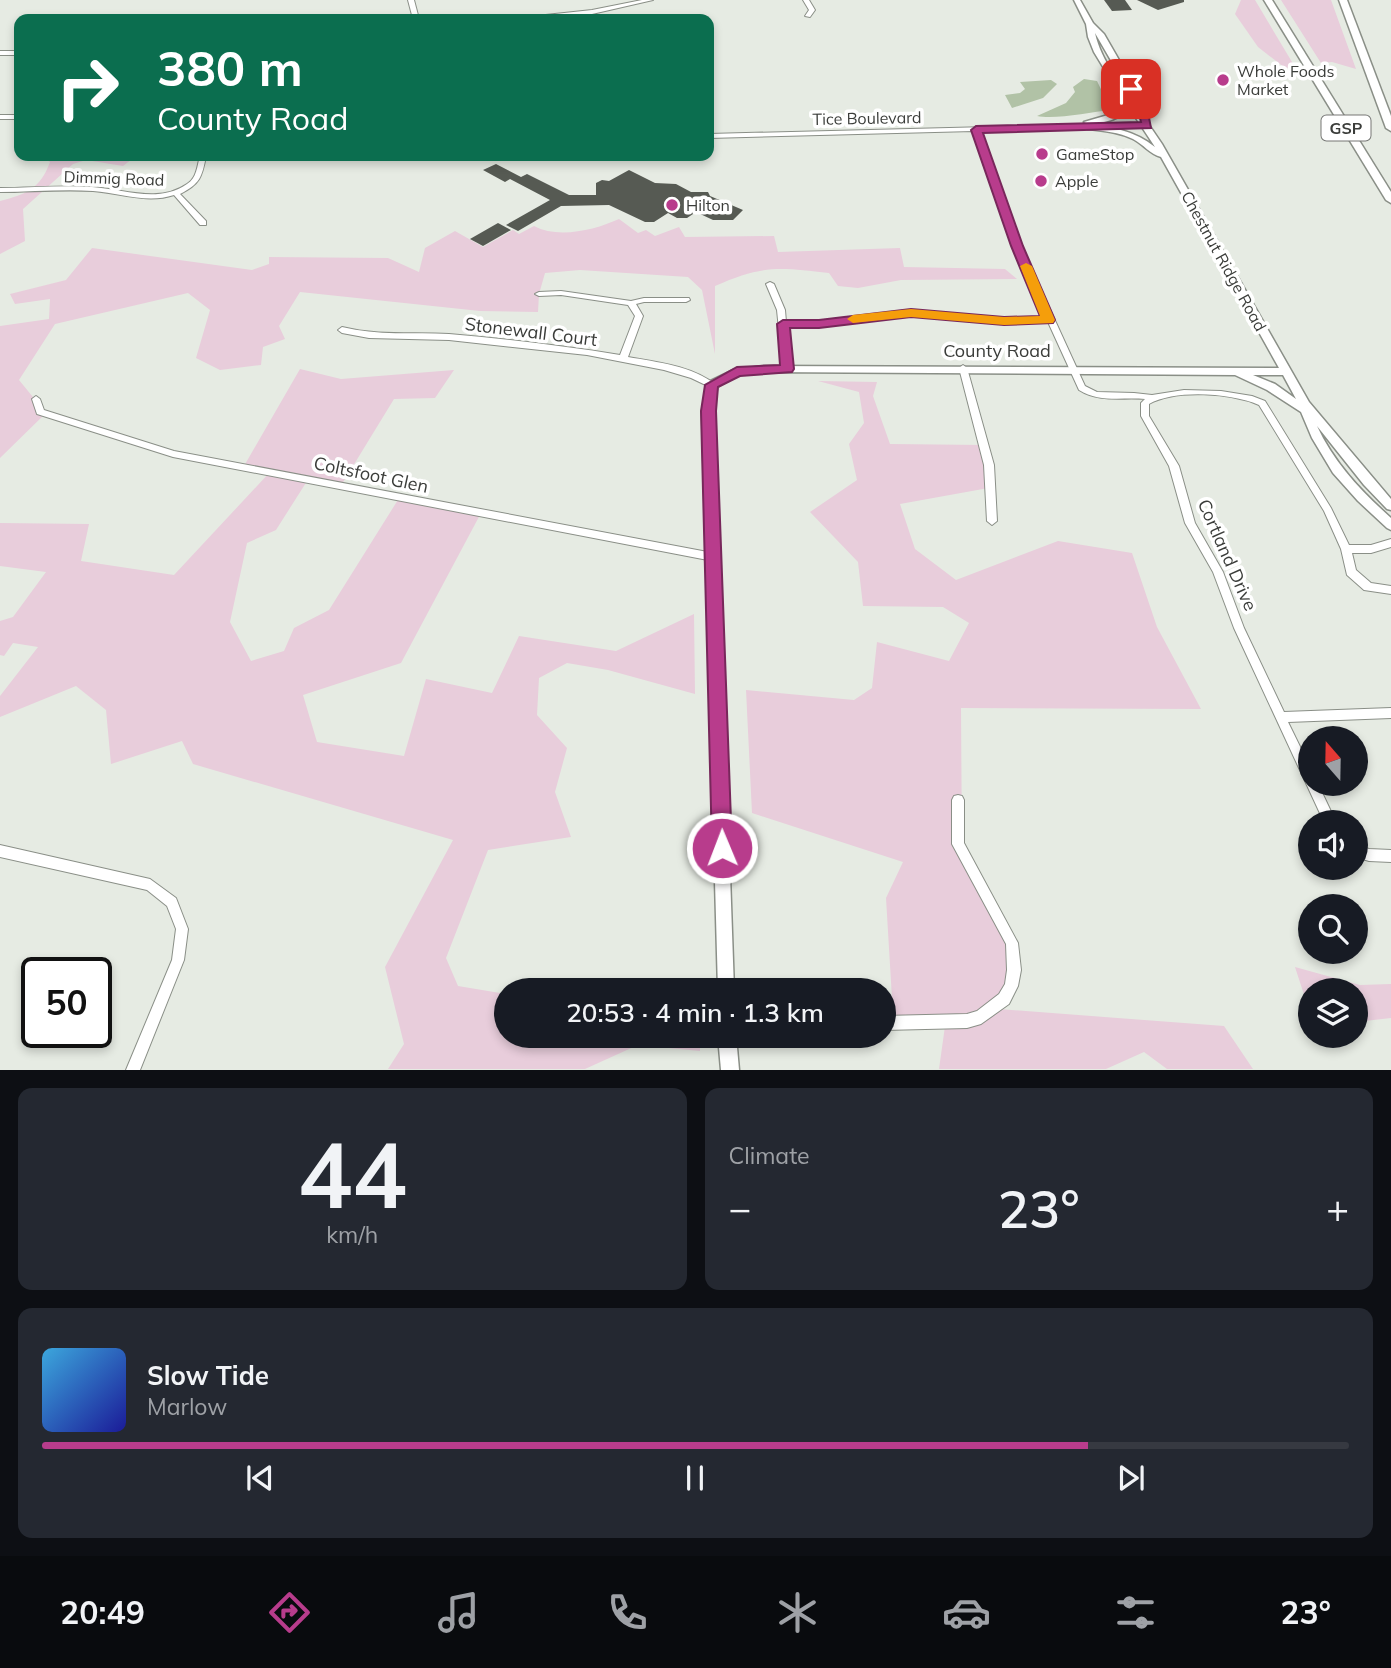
<!DOCTYPE html>
<html lang="en">
<head>
<meta charset="utf-8">
<style>
	body { margin:0; font-family:Mulish,sans-serif; background:#242831; color:#f1f3f6; height:100vh; display:flex; flex-direction:column; font-size:26px; white-space:nowrap }
	* { box-sizing:border-box; margin:0 }
	p { font-size:23px; color:#9ea1a6 }
	.icon { flex:none; width:38px; height:38px; fill:none; stroke:currentColor; stroke-width:2; stroke-linecap:round; stroke-linejoin:round }
	.map { position:relative; height:1070px; overflow:hidden }
	.drawer { display:flex; flex-direction:column; gap:18px; padding:18px; background:#0d0f14; flex:1 }
	.drawer>* { flex:none }
	.guide { position:absolute; left:14px; top:14px; width:700px; height:147px; border-radius:14px; box-shadow:0 4px 10px #0003; background:#0b6e4f; color:#fff; overflow:hidden }
	.needle { width:46px; rotate:340deg }
	.tools { position:absolute; left:1298px; top:726px; display:grid; gap:14px }
	.tools a { display:grid; place-items:center; width:70px; height:70px; border-radius:50%; background:#171b24; box-shadow:0 4px 10px #0003; font-size:35px }
	.speed { position:absolute; left:21px; top:957px; display:flex; gap:14px; font-size:35px; font-weight:700; text-align:center }
	.speed>* { display:grid; place-content:center; width:91px; height:91px; border-radius:50%; background:#171b24; box-shadow:0 4px 10px #0003; line-height:1 }
	.speed .limit { border:4px solid #111; border-radius:10px; background:#fff; color:#111 }
	.pin { position:absolute; display:grid; place-items:center; width:60px; height:60px; color:#fff; margin:-30px; border-radius:14px; box-shadow:0 4px 10px #0006 }
	.me { position:absolute; width:77px; margin:-38px; rotate:359deg; stroke-linejoin:round; filter:drop-shadow(0 0 5px #0008) }
	.turn { display:flex; align-items:center; gap:24px; height:147px; padding:0 28px; font-size:32px }
	.turn .icon { width:91px; height:91px; stroke-width:2.5 }
	.turn b { display:block; font-size:49px; line-height:60px }
	.big { font-size:52px; font-weight:600; line-height:1.1 }
	.drawer .card { flex:1; display:flex; flex-direction:column; justify-content:center; gap:10px; min-width:0; padding:0 24px; border-radius:14px; background:#242831 }
	.drawer .dial { align-items:center; gap:0 }
	.dial b { font-size:91px; line-height:1 }
	.song { display:flex; align-items:center; gap:21px }
	.cover { width:84px; height:84px; border-radius:10px; background:linear-gradient(135deg,hsl(200 70% 55%),hsl(240 70% 35%)) }
	.played { height:7px; border-radius:4px; background:linear-gradient(90deg,#b83c8c 80%,#363941 80%) }
	.keys { display:flex; justify-content:space-around; direction:ltr }
	.heat { display:flex; justify-content:space-between; align-items:center; font-size:38px; direction:ltr }
	.drawer .tiles { flex:1; display:grid; gap:18px; grid-template-columns:1fr 1fr }
	.card:last-child { grid-column:span 2 }
	.trip { position:absolute; left:494px; top:978px; width:402px; height:70px; border-radius:35px; background:#171b24; box-shadow:0 4px 10px #0003; font-weight:600; line-height:70px; text-align:center }
	.menu { display:flex; height:112px; justify-content:space-around; align-items:center; background:#090b0e; color:#9ea1a6 }
	.menu .icon { width:49px; height:49px }
	.menu .current { color:#b83c8c }
	.menu b { font-size:32px; color:#f1f3f6 }
	.map>svg:first-child { display:block }
	.green { fill:#e8cddb }
	.water { fill:#b1c2a6 }
	.building { fill:#565a53 }
	.lines { fill:none; stroke-linecap:round; stroke-linejoin:round }
	.minor-casing { stroke:#8a8f87; stroke-width:2 }
	.major-casing { stroke:#8a8f87; stroke-width:3 }
	.highway-casing { stroke:#8a8f87; stroke-width:3 }
	.minor { fill:#fff; fill-rule:evenodd }
	.major { fill:#fff; fill-rule:evenodd }
	.highway { fill:#fff; fill-rule:evenodd }
	.route { fill:#b83c8c; stroke:#78275b; stroke-width:2 }
	.slow { fill:#f59e0b }
	.poi-dot { fill:#b83c8c; stroke:#fff; stroke-width:2.5 }
	.labels { text-anchor:middle; stroke-width:7; stroke-linejoin:round; paint-order:stroke }
	.far-poi-label { font-size:16px; fill:#3b3d3a; stroke:#fff; text-anchor:start }
	.far-street-label { font-size:16px; fill:#3b3d3a; stroke:#fff }
	.shield { fill:#fff; stroke:#767775; stroke-width:2 }
	.shield-label { font-size:16px; font-weight:bold; fill:#3b3d3a }
	.street-label { font-size:18px; fill:#3b3d3a; stroke:#fff }
</style>
</head>
<body>
<div class="map">
<svg width="1391" height="1070" viewBox="0 0 1391 1070">
	<rect width="100%" height="100%" fill="#e6ebe3"/>
	<g class="green">
		<polygon points="1241,0 1255,0 1295,67 1285,68 1258,47 1235,14"/>
		<polygon points="1281,0 1331,0 1356,69 1332,62 1321,63"/>
		<path d="M42,156h94l-13,10 -37,-6 -13,4 -50,45 2,32 -25,13v-53c27,-7 40,-12 50,-39z"/>
		<path d="M619,219l19,14 8,-3 9,6 24,-9 6,10 89,-1 4,16 122,-4 4,19 101,2 12,10 -116,1 -43,8 -20,-2 -9,-13c-50,-6 -67,-8 -114,13v68l-13,-64 -14,-13 -108,-7 -35,3 -6,21 -1,18 -58,-1 -180,-19 -21,34 6,13 -22,8 -2,18 -41,5 -24,-12 14,-48 -22,-17 -133,31 -36,56 27,33 -46,45v-132l49,-7 1,-20 -35,5 -5,-10 56,-14 26,-32 160,22 17,-6v-7l119,1 31,14 6,-24 30,-17 28,16 30,-17 6,4 15,-8c24,13 61,4 85,-7z"/>
		<polygon points="300,369 341,379 454,370 435,398 394,399 342,484 309,478 276,530 247,543 230,622 251,661 284,651 294,628 329,610 401,495 481,513 401,663 303,695 317,742 404,756 426,679 492,693 519,636 616,651 694,614 695,694 608,670 567,663 539,678 537,715 567,748 555,792 571,837 488,850 446,958 458,986 506,994 506,1036 700,1036 700,1051 638,1045 585,1069 388,1069 404,1044 385,967 453,840 193,764 182,741 111,764 106,710 76,686 0,717 0,696 38,647 13,643 4,656 0,655 0,621 13,617 46,572 0,566 0,523 89,524 81,561 174,575 270,472 244,466"/>
		<polygon points="818,381 877,382 873,396 890,444 984,445 994,487 900,504 915,549 956,580 1058,541 1132,553 1157,627 1201,709 961,708 962,855 1015,954 998,1009 1224,1026 1253,1069 1167,1069 1144,1052 1106,1069 939,1069 946,1019 893,1015 886,898 903,862 752,813 746,690 854,700 872,688 877,642 949,661 969,623 943,607 863,606 858,562 810,512 857,480 849,444 864,423 859,392"/>
		<polygon points="1295,967 1360,985 1391,984 1391,1018 1356,1022 1356,990 1311,990 1311,1016"/>
	</g>
	<g class="water">
		<path d="M1084,79l13,2 14,29c-21,2 -56,10 -74,6l29,-13 9,-11 -2,-5z"/>
		<polygon points="1051,80 1057,84 1043,98 1012,108 1005,95 1020,93 1025,89 1020,82"/>
	</g>
	<g class="building">
		<polygon points="1104,0 1125,0 1132,10 1112,11"/>
		<polygon points="1137,0 1184,0 1184,2 1158,10"/>
		<polygon points="496,164 521,177 527,174 569,195 596,195 596,183 602,180 609,181 629,170 655,183 676,184 691,192 708,192 710,196 743,210 733,220 713,220 696,212 687,218 677,218 668,213 654,222 645,222 609,205 561,206 518,231 506,225 550,200 510,179 505,182 483,170"/>
		<polygon points="498,223 511,230 483,246 470,239"/>
	</g>
	<g class="lines">
		<defs>
			<g id="minor">
				<polygon points="408,0 414,0 419,19 413,19"/>
				<polygon points="642,0 653,0 592,14 540,19 524,19 527,17 592,10"/>
				<polygon points="803,0 809,0 815,10 810,17 805,16 809,10"/>
				<rect x="0" y="51" width="19" height="4"/>
				<rect x="0" y="115" width="19" height="4"/>
				<path d="M1147,123l3,2 -1,1 -169,5 41,115 64,140 12,6 37,1 18,2 32,-5 37,1 31,5 13,5 66,107 18,37h22l20,-6v8l-20,6h-19l4,17 15,13 20,3v8l-27,-4 -17,-15 -6,-26 -17,-38 -65,-106c-28,-12 -83,-16 -110,-1v12l30,50 16,57 28,49 21,56 40,84 107,-4v10l-103,4 23,47v15h7l18,38h-12l-90,-194 -21,-56 -28,-49 -16,-57 -28,-50v-13l4,-4c-23,-2 -46,4 -66,-9l-31,-68 -44,1 -93,-8 -92,11h-32l4,43 -4,3 -4,-3 -6,-59 -11,-26 4,-2 4,2 11,26 1,12h33l92,-11 93,8 42,-1 -33,-72 -40,-115 -264,7v-4z"/>
				<path d="M200,156h6c-4,21 -6,28 -26,38l26,27v4h-6l-26,-30c-27,9 -54,-2 -81,-4 -31,-2 -62,1 -93,1v-4c31,0 62,-3 92,-1 32,2 66,17 95,-3 10,-6 10,-18 13,-28z"/>
				<path d="M561,291l70,10 13,-3h45l1,2 -4,2h-42l-8,2 7,12 -15,41c29,5 65,9 88,28l-4,3 -21,-10 -27,-8 -77,-15 -138,-15 -80,-2 -27,-5 -4,-3 4,-3c36,9 71,5 107,7 57,5 115,12 171,21l15,-39 -7,-11 -67,-10 -22,1 -4,-2 4,-2z"/>
				<polygon points="963,365 967,368 994,465 997,521 992,525 987,521 984,465 959,368"/>
				<polygon points="36,396 40,399 44,410 174,451 713,553 716,554 718,557 716,560 713,561 173,457 37,414 32,399"/>
				<polygon points="958,795 962,796 964,800 964,843 1018,943 1021,970 1018,986 1009,1004 981,1024 967,1028 884,1030 884,1016 967,1014 977,1011 999,994 1005,984 1007,970 1006,944 952,844 952,800 954,796"/>
				<polygon points="0,845 150,879 176,898 188,929 184,960 140,1070 126,1070 172,960 176,929 167,906 147,890 0,857"/>
				<polygon points="1356,845 1369,849 1391,850 1391,862 1369,861 1356,857"/>
			</g>
			<g id="major">
				<path d="M1074,0h6l13,23 11,11 42,73 1,10 -2,2 17,25 147,258 82,97v11l-4,-1 -23,-24 -47,-59c17,37 44,65 74,92v12l-4,-2 -29,-27 -25,-28 -21,-35 -11,-26 -34,-22 -32,-15 -471,-3 -25,3 -22,12 -3,24 20,579h-16l-16,-579 6,-29 25,-12 31,-4 515,2 -118,-211c-10,-2 -18,-13 -28,-18 -14,-7 -30,-8 -45,-10l-4,-2 4,-2c25,2 47,6 67,22l-27,-41c-9,16 -24,16 -40,18l-4,-2 31,-9 7,-15 -28,-46 -6,-15 -2,-13zM1095,33l43,74v3c-16,-24 -37,-49 -43,-77zM1253,375h30l13,24 -21,-15z"/>
				<polygon points="718,1036 736,1036 739,1070 721,1070"/>
			</g>
			<g id="highway">
				<polygon points="1264,0 1272,0 1391,192 1391,203 1386,200"/>
				<polygon points="1339,0 1347,0 1391,116 1391,131 1386,128"/>
			</g>
		</defs>
		<use href="#minor" class="minor-casing"/>
		<use href="#major" class="major-casing"/>
		<use href="#highway" class="highway-casing"/>
		<use href="#minor" class="minor"/>
		<use href="#major" class="major"/>
		<use href="#highway" class="highway"/>
	</g>
	<polygon class="route" points="1131,86 1135,87 1147,107 1151,128 983,133 1023,246 1055,320 1053,323 1004,325 911,317 819,328 790,328 794,369 792,372 740,376 718,387 716,411 732,848 729,855 722,857 715,855 712,848 701,411 705,385 737,367 780,365 777,324 783,320 819,320 911,309 1004,317 1040,316 1011,246 971,130 976,126 1141,122 1137,107 1126,89"/>
	<polygon class="slow" points="1026,263 1032,266 1055,320 1053,323 1004,325 911,317 853,323 847,319 853,315 911,309 1004,317 1040,316 1020,266"/>
	<g class="poi-dot">
		<circle cx="1223" cy="80" r="7"/>
		<circle cx="1042" cy="154" r="7"/>
		<circle cx="1041" cy="181" r="7"/>
		<circle cx="672" cy="205" r="7"/>
	</g>
	<g class="labels">
		<g class="far-poi-label">
			<text x="1237" y="77">Whole Foods<tspan x="1237" dy="18">Market</tspan></text>
			<text x="1056" y="160">GameStop</text>
			<text x="1055" y="187">Apple</text>
			<text x="686" y="211">Hilton</text>
		</g>
		<g class="far-street-label">
			<text transform="translate(867 118) rotate(-1)" y="6">Tice Boulevard</text>
			<text transform="translate(114 178) rotate(2)" y="6">Dimmig Road</text>
			<text transform="translate(1224 261) rotate(61)" y="6">Chestnut Ridge Road</text>
		</g>
		<rect class="shield" x="1321.5" y="115.5" width="49" height="25" rx="5"/>
		<g class="shield-label">
			<text x="1346" y="134">GSP</text>
		</g>
		<g class="street-label">
			<text transform="translate(531 332) rotate(7)" y="6">Stonewall Court</text>
			<text x="997" y="357">County Road</text>
			<text transform="translate(371 475) rotate(12)" y="6">Coltsfoot Glen</text>
			<text transform="translate(1227 555) rotate(66)" y="6">Cortland Drive</text>
		</g>
	</g>
</svg>
<div class="tools">
<a><svg class="needle" viewBox="-14 -14 28 28"><path d="M0-13l5 13h-10z" fill="#e53935"/><path d="M0 13l5-13h-10z" fill="#9ea1a6"/></svg></a>
<a><svg class="icon" aria-label="sound" viewBox="0 0 24 24"><path d="M4 9h4l5-4v14l-5-4H4zM17 9q2 3 0 6"/></svg></a>
<a><svg class="icon" aria-label="search" viewBox="0 0 24 24"><circle cx="10" cy="10" r="6"/><path d="M15 15l6 6"/></svg></a>
<a><svg class="icon" aria-label="layers" viewBox="0 0 24 24"><path d="M12 4l9 5-9 5-9-5zM3 14l9 5 9-5"/></svg></a>
</div>
<div class="speed"><div class="limit">50</div></div>
<div class="pin" style="left:1131px;top:89px;background:#d93025"><svg class="icon" aria-label="arrive" viewBox="0 0 24 24"><path d="M6 21V4h12l-3 4 3 4H6"/></svg></div>
<svg class="me" style="left:722px;top:848px" viewBox="-20 -20 40 40"><circle r="17" fill="#b83c8c" stroke="#fff" stroke-width="3"/><path d="M0-11L8 9 0 5-8 9z" fill="#fff"/></svg>
<div class="trip">20:53 · 4 min · 1.3 km</div>
<div class="guide">
<div class="turn"><svg class="icon" aria-label="right" viewBox="0 0 24 24"><path d="M7 20v-9h11M14 6l5 5-5 5"/></svg><div><b>380 m</b>County Road</div></div>
</div>
</div>
<section class="drawer">
<div class="tiles">
<div class="card dial"><b>44</b><p>km/h</p></div>
<div class="card"><p>Climate</p>
<div class="heat"><a>−</a><b class="big">23°</b><a>+</a></div>
</div>
<div class="card">
<div class="song"><i class="cover"></i><div><b>Slow Tide</b><p>Marlow</p></div></div>
<div class="played"></div>
<div class="keys"><svg class="icon" aria-label="previous" viewBox="0 0 24 24"><path d="M18 5L8 12l10 7zM5 5v14"/></svg><svg class="icon" aria-label="pause" viewBox="0 0 24 24"><path d="M8 5v14M16 5v14"/></svg><svg class="icon" aria-label="next" viewBox="0 0 24 24"><path d="M6 5l10 7-10 7zM19 5v14"/></svg></div>
</div>
</div>
</section>
<nav class="menu">
<b>20:49</b>
<svg class="icon current" aria-label="directions" viewBox="0 0 24 24"><path d="M12 3l9 9-9 9-9-9zM9 14v-3h6M13 9l2 2-2 2"/></svg>
<svg class="icon" aria-label="music" viewBox="0 0 24 24"><path d="M9 18V5l10-2v13"/><circle cx="6" cy="18" r="3"/><circle cx="16" cy="16" r="3"/></svg>
<svg class="icon" aria-label="phone" viewBox="0 0 24 24"><path d="M5 4h4l2 5-3 2q2 4 5 5l2-3 5 2v4C11 20 4 13 5 4z"/></svg>
<svg class="icon" aria-label="climate" viewBox="0 0 24 24"><path d="M12 3v18M4 7l16 10M4 17L20 7"/></svg>
<svg class="icon" aria-label="car" viewBox="0 0 24 24"><path d="M5 17H2v-5l4-1 3-4h7l3 4 3 1v5h-3M9 17h6M6 11h13"/><circle cx="7" cy="17" r="2"/><circle cx="17" cy="17" r="2"/></svg>
<svg class="icon" aria-label="filters" viewBox="0 0 24 24"><path d="M4 7h16M4 17h16"/><circle cx="9" cy="7" r="2"/><circle cx="15" cy="17" r="2"/></svg>
<b>23°</b>
</nav>
</body>
</html>
